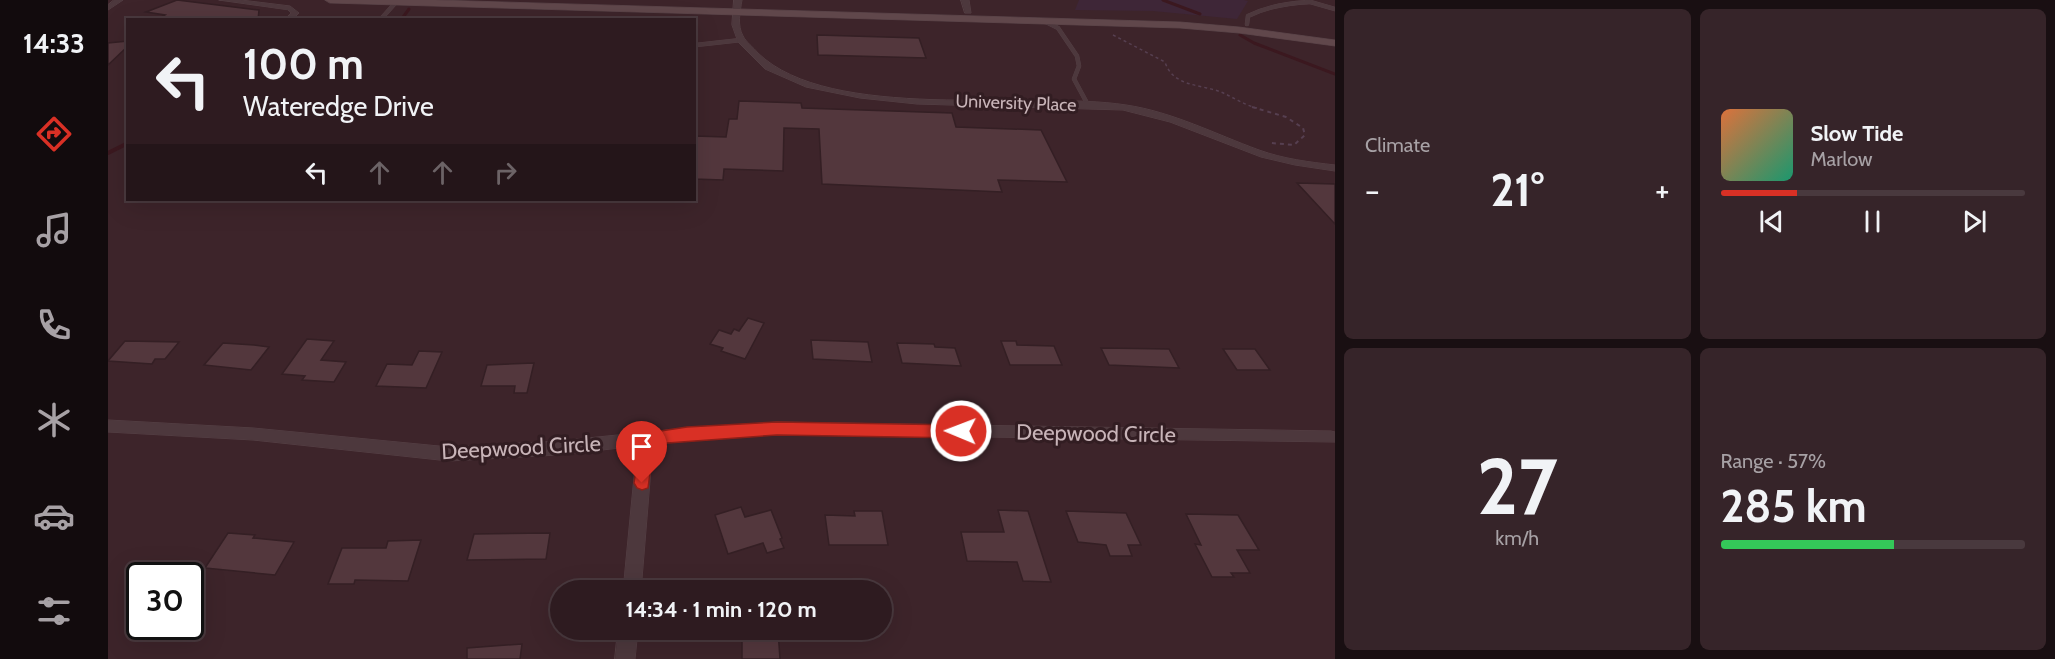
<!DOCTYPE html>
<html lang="en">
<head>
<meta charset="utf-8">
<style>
	body { margin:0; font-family:Cabin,sans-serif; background:#362429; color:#f1f3f6; height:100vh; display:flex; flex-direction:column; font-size:22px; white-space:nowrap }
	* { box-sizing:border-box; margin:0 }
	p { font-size:20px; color:#a7a1a5 }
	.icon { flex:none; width:33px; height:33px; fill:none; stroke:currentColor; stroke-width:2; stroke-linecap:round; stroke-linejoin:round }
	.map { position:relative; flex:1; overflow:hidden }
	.panel { display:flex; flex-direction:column; gap:9px; padding:9px; background:#190f12; width:720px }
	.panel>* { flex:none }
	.guide { position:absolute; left:18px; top:18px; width:570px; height:183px; border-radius:0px; box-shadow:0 6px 24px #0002,0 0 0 2px #49393e; background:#2e1b20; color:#f1f3f6; overflow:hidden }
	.speed { position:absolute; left:18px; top:562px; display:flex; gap:12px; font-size:30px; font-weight:700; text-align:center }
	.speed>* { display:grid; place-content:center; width:78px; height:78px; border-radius:50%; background:#2e1b20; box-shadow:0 6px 24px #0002,0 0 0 2px #49393e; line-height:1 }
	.speed .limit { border:3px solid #111; border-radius:9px; background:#fff; color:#111 }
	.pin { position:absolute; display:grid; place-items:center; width:51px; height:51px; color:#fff; margin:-62px -26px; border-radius:50% 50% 50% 0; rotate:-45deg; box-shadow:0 0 6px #0007 }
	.pin .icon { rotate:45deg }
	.me { position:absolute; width:66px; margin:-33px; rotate:271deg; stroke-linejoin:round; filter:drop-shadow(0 0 4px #0008) }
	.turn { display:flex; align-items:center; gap:21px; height:126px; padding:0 18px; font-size:27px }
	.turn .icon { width:78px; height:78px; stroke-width:2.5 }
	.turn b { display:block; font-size:42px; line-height:51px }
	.lanes { display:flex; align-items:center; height:57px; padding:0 18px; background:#0003; justify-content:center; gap:30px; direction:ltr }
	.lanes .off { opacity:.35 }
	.big { font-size:45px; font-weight:700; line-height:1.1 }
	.panel .widget { flex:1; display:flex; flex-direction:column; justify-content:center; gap:9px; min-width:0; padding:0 21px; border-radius:9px; background:#362429 }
	.panel .dial { align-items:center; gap:0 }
	.dial b { font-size:78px; line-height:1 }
	.song { display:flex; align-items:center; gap:18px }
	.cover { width:72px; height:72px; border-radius:9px; background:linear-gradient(135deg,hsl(20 70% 55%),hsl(160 70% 35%)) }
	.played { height:6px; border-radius:3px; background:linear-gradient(90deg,#d93025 25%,#49393e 25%) }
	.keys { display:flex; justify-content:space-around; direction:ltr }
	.heat { display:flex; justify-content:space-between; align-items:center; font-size:33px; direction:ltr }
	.charge { height:9px; border-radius:4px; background:linear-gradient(90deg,#34c759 57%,#49393e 0) }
	.panel .tiles { flex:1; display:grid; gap:9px; grid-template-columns:repeat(2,1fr) }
	.trip { position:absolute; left:442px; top:580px; width:342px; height:60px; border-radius:30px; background:#2e1b20; box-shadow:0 6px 24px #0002,0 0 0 2px #49393e; font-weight:700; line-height:60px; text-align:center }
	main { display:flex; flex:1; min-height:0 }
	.dock { display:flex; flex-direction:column; width:108px; justify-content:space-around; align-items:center; background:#120b0d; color:#a7a1a5 }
	.dock .icon { width:42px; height:42px }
	.dock .active { color:#d93025 }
	.dock b { font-size:27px; color:#f1f3f6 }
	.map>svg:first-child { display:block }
	.green { fill:#3e2637 }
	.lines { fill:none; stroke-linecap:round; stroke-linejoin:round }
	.stream-far1 { stroke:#3b181f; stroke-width:3 }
	.stream { stroke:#3b181f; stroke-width:4 }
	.building { fill:#53373d; stroke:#341f24; stroke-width:1.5 }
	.lane-casing { stroke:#564146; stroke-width:4.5 }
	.street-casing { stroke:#564146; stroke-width:1 }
	.secondary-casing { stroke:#564146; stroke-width:1 }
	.path-far1 { stroke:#563f50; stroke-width:1.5; stroke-dasharray:3 3; stroke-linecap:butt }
	.path { stroke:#563f50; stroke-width:2; stroke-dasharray:4 4; stroke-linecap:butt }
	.lane { stroke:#4d383d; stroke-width:4 }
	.street { fill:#4d383d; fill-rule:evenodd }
	.secondary { fill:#60474b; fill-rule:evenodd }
	.route { fill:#d93025; stroke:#8d1f18; stroke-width:1.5 }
	.labels { text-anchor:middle; stroke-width:6; stroke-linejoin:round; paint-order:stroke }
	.far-street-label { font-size:18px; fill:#c8b4b8; stroke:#321d22 }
	.street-label { font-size:22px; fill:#c8b4b8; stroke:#321d22 }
</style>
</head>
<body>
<main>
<nav class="dock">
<b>14:33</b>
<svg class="icon active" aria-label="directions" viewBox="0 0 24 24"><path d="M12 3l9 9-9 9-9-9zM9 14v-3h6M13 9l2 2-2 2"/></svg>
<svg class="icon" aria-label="music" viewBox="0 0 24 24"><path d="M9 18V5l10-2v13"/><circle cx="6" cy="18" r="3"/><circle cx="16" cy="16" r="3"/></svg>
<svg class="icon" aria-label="phone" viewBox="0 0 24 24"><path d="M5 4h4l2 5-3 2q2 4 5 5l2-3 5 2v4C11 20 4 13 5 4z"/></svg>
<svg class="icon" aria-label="climate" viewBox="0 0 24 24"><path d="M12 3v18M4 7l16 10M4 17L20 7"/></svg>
<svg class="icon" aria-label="car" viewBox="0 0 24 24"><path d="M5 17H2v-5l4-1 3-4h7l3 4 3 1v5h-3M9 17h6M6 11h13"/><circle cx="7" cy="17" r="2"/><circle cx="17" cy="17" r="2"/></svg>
<svg class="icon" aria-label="filters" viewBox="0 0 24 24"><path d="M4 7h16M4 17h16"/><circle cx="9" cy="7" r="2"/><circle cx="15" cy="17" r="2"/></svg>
</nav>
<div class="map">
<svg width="1227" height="659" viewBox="0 0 1227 659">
	<rect width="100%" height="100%" fill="#3d242a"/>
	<polygon class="green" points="971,0 1136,0 1140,1 1129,19 1045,11 967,10"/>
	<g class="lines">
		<g class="stream-far1">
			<polyline points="1055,0 1092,14"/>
			<polyline points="293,20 301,9"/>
			<polyline points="1132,35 1146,43 1227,74"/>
		</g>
		<polyline class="stream" points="0,153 20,143"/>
	</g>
	<g class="building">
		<polygon points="69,0 151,10 150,20 48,20 57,15 38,12"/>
		<polygon points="709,35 811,38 818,58 710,55"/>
		<polygon points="20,41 20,46 0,65 0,43"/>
		<polygon points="631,101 693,103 694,108 844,113 848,127 933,130 959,182 890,180 894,192 714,184 711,129 676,128 675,171 616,169 615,180 586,179 586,136 618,137 621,119 629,119"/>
		<polygon points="1189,183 1227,184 1227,224"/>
		<polygon points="640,318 656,323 637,359 613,351 615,348 602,344 611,330 623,334 626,329 631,331"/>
		<polygon points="199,339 226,341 213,360 238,362 226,382 194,380 197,376 174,374"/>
		<polygon points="703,340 760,342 764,362 705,359"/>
		<polygon points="17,341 71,342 57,359 47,359 44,364 0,361"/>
		<polygon points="893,341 908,341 909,345 946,346 954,365 902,365"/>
		<polygon points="115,343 146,345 161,347 143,370 96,365"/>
		<polygon points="789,343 826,344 827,347 847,348 853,366 794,363"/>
		<polygon points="993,348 1061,349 1071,368 1001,365"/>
		<polygon points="1115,349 1147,349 1162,370 1129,370"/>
		<polygon points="311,351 334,352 318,388 268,386 279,364 304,365"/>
		<polygon points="426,363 419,393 406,393 407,386 373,386 379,365"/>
		<polygon points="633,507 637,517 663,510 674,538 672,539 676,548 659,553 655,543 620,554 607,515"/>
		<polygon points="890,510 920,511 943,582 915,581 909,562 859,561 853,532 896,532"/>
		<polygon points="746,511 774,511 780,545 721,545 717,515 747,516"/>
		<polygon points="958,511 1018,513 1033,545 1020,545 1024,556 1002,556 998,545 970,542"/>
		<polygon points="1078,514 1130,515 1151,550 1129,550 1142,573 1123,573 1126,577 1104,577 1087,544 1093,545"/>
		<polygon points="120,533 147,535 145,538 186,542 167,575 97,568"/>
		<polygon points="442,533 438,559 359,560 366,534"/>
		<polygon points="313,540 300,581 247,580 246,584 220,584 234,548 278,548 280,541"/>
		<polygon points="634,630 670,630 672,659 634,659"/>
		<polygon points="414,644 412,659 359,659 359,648"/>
	</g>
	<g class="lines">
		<defs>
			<g id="lane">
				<polyline points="1199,1 1227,9"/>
				<polyline points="272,20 290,0"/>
				<polyline points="936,21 950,28 969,56 971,66 966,79 980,105"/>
				<path d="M1139,24l1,-8c20,-10 40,-13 62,-14"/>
				<polyline points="588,45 633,40"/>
			</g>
			<g id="street">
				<polygon points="6,0 15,0 0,10 0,5"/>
				<polygon points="111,0 133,0 182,6 191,13 184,20 176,20 183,13 180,10"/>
				<path d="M626,0h8c-2,12 -5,25 1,36 3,6 10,11 15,17 72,70 272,37 368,52 47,7 89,29 133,45 25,9 50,12 76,15v6l-40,-6 -34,-8 -91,-35 -47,-12 -206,-6 -57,-6 -54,-11 -41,-18 -27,-27 -6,-17z"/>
				<polygon points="853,0 861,0 863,13 857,13"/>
				<polygon points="0,420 145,428 341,447 450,441 579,428 669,422 1223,431 1227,432 1227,442 669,434 545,444 533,591 515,591 529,446 450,455 341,461 145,440 0,432"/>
				<polygon points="510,630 530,630 527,659 507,659"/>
			</g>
			<polygon id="secondary" points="217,0 328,0 1072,22 1131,27 1227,40 1227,46 1131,33 1072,28 222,3"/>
		</defs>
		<use href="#lane" class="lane-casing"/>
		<use href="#street" class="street-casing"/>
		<use href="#secondary" class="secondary-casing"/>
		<path class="path-far1" d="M1005,35l52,27c8,25 35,22 56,30 12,5 23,13 36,16"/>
		<polyline class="path" points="1144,107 1178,117 1195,128 1197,135 1186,145 1163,143"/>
		<use href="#lane" class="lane"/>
		<use href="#street" class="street"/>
		<use href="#secondary" class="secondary"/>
	</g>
	<polygon class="route" points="669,422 853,425 859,427 861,431 859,436 853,438 669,435 546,444 540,488 534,490 529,488 526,483 533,434 579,427"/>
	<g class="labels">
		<g class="far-street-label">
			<text transform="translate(908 103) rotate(2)" y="6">University Place</text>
		</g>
		<g class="street-label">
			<text transform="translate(988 433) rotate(1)" y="8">Deepwood Circle</text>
			<text transform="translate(413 447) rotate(-3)" y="8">Deepwood Circle</text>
		</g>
	</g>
</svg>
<div class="speed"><div class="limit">30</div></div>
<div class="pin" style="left:534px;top:483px;background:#d93025"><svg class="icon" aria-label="arrive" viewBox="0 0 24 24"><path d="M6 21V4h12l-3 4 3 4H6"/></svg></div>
<svg class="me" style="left:853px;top:431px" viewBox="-20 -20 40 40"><circle r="17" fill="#d93025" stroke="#fff" stroke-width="3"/><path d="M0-11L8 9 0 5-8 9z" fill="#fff"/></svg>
<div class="trip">14:34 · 1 min · 120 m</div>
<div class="guide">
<div class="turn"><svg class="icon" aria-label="left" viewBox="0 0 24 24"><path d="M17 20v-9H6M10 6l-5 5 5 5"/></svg><div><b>100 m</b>Wateredge Drive</div></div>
<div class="lanes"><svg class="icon" aria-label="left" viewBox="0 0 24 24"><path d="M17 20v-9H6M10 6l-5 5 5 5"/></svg><svg class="icon off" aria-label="ahead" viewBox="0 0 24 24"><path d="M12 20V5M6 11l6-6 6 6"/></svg><svg class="icon off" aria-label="ahead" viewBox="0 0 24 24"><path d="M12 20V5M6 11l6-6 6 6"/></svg><svg class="icon off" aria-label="right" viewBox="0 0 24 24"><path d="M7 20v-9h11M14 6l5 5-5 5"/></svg></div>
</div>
</div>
<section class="panel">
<div class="tiles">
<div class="widget"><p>Climate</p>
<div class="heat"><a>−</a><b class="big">21°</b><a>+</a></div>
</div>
<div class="widget">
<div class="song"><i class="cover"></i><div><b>Slow Tide</b><p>Marlow</p></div></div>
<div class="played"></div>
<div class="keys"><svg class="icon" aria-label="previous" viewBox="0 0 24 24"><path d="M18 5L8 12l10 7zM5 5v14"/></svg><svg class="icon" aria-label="pause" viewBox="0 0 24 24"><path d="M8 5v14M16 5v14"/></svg><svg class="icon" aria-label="next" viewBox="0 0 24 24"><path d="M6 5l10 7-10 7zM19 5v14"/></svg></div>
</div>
<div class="widget dial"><b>27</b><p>km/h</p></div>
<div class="widget"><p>Range · 57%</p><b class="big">285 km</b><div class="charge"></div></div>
</div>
</section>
</main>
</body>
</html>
